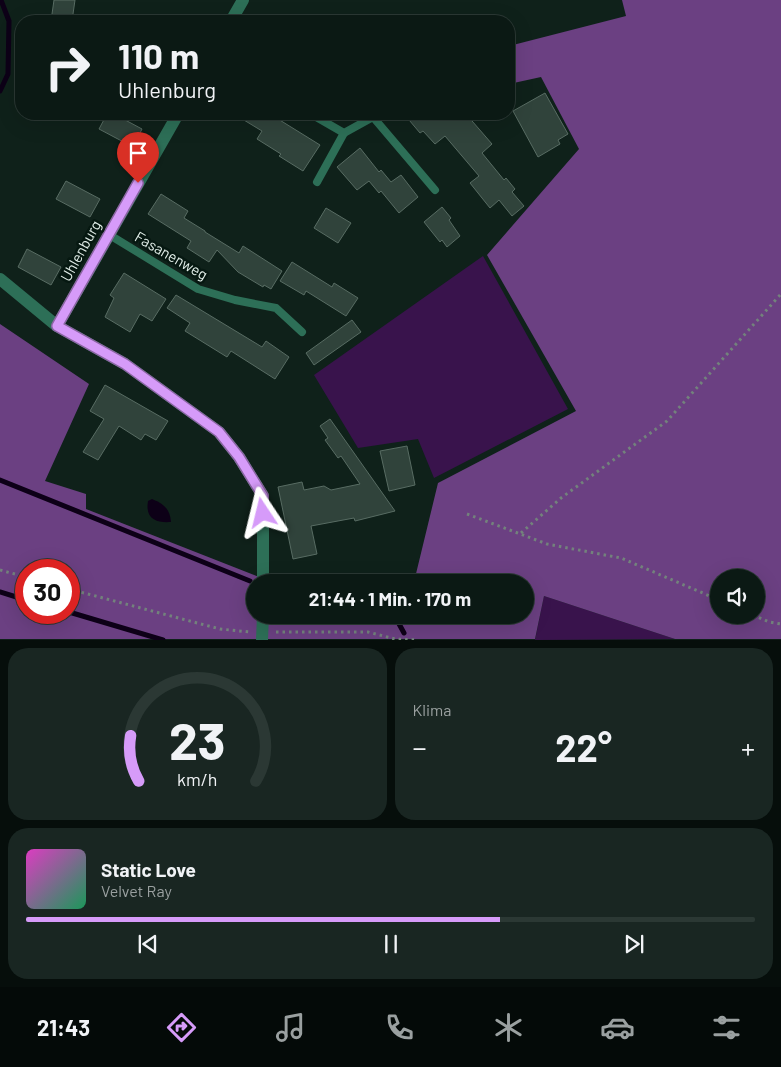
<!DOCTYPE html>
<html lang="de">
<head>
<meta charset="utf-8">
<style>
	body { margin:0; font-family:Barlow,sans-serif; background:#192622; color:#f1f3f6; height:100vh; display:flex; flex-direction:column; font-size:19px; white-space:nowrap }
	* { box-sizing:border-box; margin:0 }
	p { font-size:16px; color:#9aa0a0 }
	.icon { flex:none; width:28px; height:28px; fill:none; stroke:currentColor; stroke-width:2; stroke-linecap:round; stroke-linejoin:round }
	.map { position:relative; height:640px; overflow:hidden }
	.side { display:flex; flex-direction:column; gap:8px; padding:8px; background:#060e0b; flex:1 }
	.side>* { flex:none }
	.top-card { position:absolute; left:15px; top:15px; width:500px; height:105px; border-radius:20px; box-shadow:0 5px 20px #0002,0 0 0 1px #2b3834; background:#0b1914; color:#f1f3f6; overflow:hidden }
	.fabs { position:absolute; left:710px; top:569px; display:grid; gap:10px }
	.fabs a { display:grid; place-items:center; width:55px; height:55px; border-radius:50%; background:#0b1914; box-shadow:0 5px 20px #0002,0 0 0 1px #2b3834; font-size:25px }
	.speed { position:absolute; left:15px; top:559px; display:flex; gap:10px; font-size:25px; font-weight:700; text-align:center }
	.speed>* { display:grid; place-content:center; width:65px; height:65px; border-radius:50%; background:#0b1914; box-shadow:0 5px 20px #0002,0 0 0 1px #2b3834; line-height:1 }
	.speed .limit { border:8px solid #d22; background:#fff; color:#111 }
	.pin { position:absolute; display:grid; place-items:center; width:42px; height:42px; color:#fff; margin:-51px -21px; border-radius:50% 50% 50% 0; rotate:-45deg; box-shadow:0 0 5px #0007 }
	.pin .icon { rotate:45deg }
	.me { position:absolute; width:55px; margin:-28px; rotate:350deg; stroke-linejoin:round; filter:drop-shadow(0 0 4px #0008) }
	.turn { display:flex; align-items:center; gap:18px; height:105px; padding:0 20px; font-size:22px }
	.turn .icon { width:65px; height:65px; stroke-width:2.5 }
	.turn b { display:block; font-size:35px; line-height:42px }
	.big { font-size:38px; font-weight:700; line-height:1.1 }
	.side .tile { flex:1; display:flex; flex-direction:column; justify-content:center; gap:8px; min-width:0; padding:0 18px; border-radius:20px; background:#192622 }
	.side .dial { align-items:center; gap:0 }
	.dial svg { height:130px; overflow:visible; fill:none; stroke:#2b3834; stroke-width:7; stroke-linecap:round; text-anchor:middle }
	.dial text { fill:#f1f3f6; stroke:none }
	.song { display:flex; align-items:center; gap:15px }
	.cover { width:60px; height:60px; border-radius:8px; background:linear-gradient(135deg,hsl(310 70% 55%),hsl(150 70% 35%)) }
	.played { height:5px; border-radius:2px; background:linear-gradient(90deg,#d69bf9 65%,#2b3834 65%) }
	.keys { display:flex; justify-content:space-around; direction:ltr }
	.heat { display:flex; justify-content:space-between; align-items:center; font-size:28px; direction:ltr }
	.side .tiles { flex:1; display:grid; gap:8px; grid-template-columns:1fr 1fr }
	.tile:last-child { grid-column:span 2 }
	.trip { position:absolute; left:246px; top:574px; width:288px; height:50px; border-radius:25px; background:#0b1914; box-shadow:0 5px 20px #0002,0 0 0 1px #2b3834; font-weight:700; line-height:50px; text-align:center }
	.menu { display:flex; height:80px; justify-content:space-around; align-items:center; background:#040a08; color:#9aa0a0 }
	.menu .icon { width:35px; height:35px }
	.menu .selected { color:#d69bf9 }
	.menu b { font-size:22px; color:#f1f3f6 }
	.map>svg:first-child { display:block }
	.green { fill:#39134c }
	.forest { fill:#6b4082; fill-rule:evenodd }
	.water { fill:#0d0017 }
	.lines { fill:none; stroke-linecap:round; stroke-linejoin:round }
	.stream { stroke:#0d0017; stroke-width:5 }
	.building { fill:#30433b; stroke:#586c63 }
	.path { stroke:#73827c; stroke-width:3; stroke-dasharray:2.5 4; stroke-linecap:butt }
	.service { stroke:#2d6f57; stroke-width:8 }
	.minor { stroke:#2d6f57; stroke-width:12 }
	.route-casing { stroke:#8b65a2; stroke-width:12 }
	.route { stroke:#d69bf9; stroke-width:9 }
	.labels { text-anchor:middle; stroke-width:5; stroke-linejoin:round; paint-order:stroke }
	.street-label { font-size:15px; fill:#e4f0eb; stroke:#061811 }
</style>
</head>
<body>
<div class="map">
<svg width="781" height="640" viewBox="0 0 781 640">
	<rect width="100%" height="100%" fill="#0f211a"/>
	<g class="green">
		<polygon points="483,256 568,409 434,478 418,439 358,448 314,375"/>
		<polygon points="544,596 675,639 535,640"/>
	</g>
	<path class="forest" d="M622,0h159v639h-106l-131,-43 -9,43h-535v-315l89,60 -44,97 41,13v15l186,73h-17v33h270v-33h-111l24,-99 138,-72 -89,-156 92,-106 -38,-72 -32,7v-38l117,-30zM26,570h43v42h-43zM719,578h37v37h-37z"/>
	<path class="water" d="M152,499c12,5 18,10 19,23 -15,1 -26,-3 -23,-21z"/>
	<g class="lines">
		<g class="stream">
			<polyline points="0,91 8,74 9,21 1,0"/>
			<polyline points="0,480 250,581"/>
			<polyline points="0,592 26,600"/>
			<polyline points="69,612 163,640"/>
			<polyline points="364,615 398,622 404,633"/>
		</g>
	</g>
	<g class="building">
		<polygon points="54,0 75,0 72,21 51,21"/>
		<polygon points="545,93 568,134 558,140 560,144 538,157 513,111"/>
		<polygon points="107,114 114,114 142,129 133,147 99,129"/>
		<polygon points="234,114 270,114 320,145 303,171 279,156 281,154 257,139 262,131"/>
		<polygon points="404,114 466,114 492,144 482,153 504,180 506,178 515,189 512,192 524,206 512,216 499,200 490,208 470,183 479,176 445,136 435,144 423,131 420,133"/>
		<polygon points="360,148 379,172 381,170 391,182 401,175 418,197 399,213 381,191 379,193 369,181 357,190 337,167"/>
		<polygon points="66,181 100,199 90,217 56,199"/>
		<polygon points="161,194 188,211 184,218 205,231 205,232 239,253 243,246 282,271 271,289 264,285 263,287 238,272 217,250 209,262 187,248 191,241 148,214"/>
		<polygon points="442,207 451,218 449,220 460,236 447,247 442,240 440,242 424,222"/>
		<polygon points="326,208 351,223 338,243 314,228"/>
		<polygon points="27,249 61,267 51,285 18,267"/>
		<polygon points="292,262 332,287 334,283 358,298 346,316 306,291 304,295 280,281"/>
		<polygon points="124,273 166,299 152,321 140,314 130,332 105,317 114,298 110,295"/>
		<polygon points="176,295 262,347 266,341 289,357 275,379 231,351 227,357 185,331 190,323 167,308"/>
		<polygon points="352,320 361,332 314,365 306,353"/>
		<polygon points="105,385 168,421 156,440 145,434 141,440 119,426 98,460 83,452 104,419 90,411"/>
		<polygon points="330,419 395,511 355,521 354,518 311,526 317,554 293,559 278,487 302,482 304,490 324,486 331,490 360,484 341,456 338,458 325,440 328,438 320,426"/>
		<polygon points="407,446 415,485 389,491 380,451"/>
	</g>
	<g class="lines">
		<g class="path">
			<polyline points="467,514 547,544 621,558 719,600"/>
			<polyline points="521,533 561,498 667,421 781,294"/>
			<polyline points="0,570 26,577"/>
			<polyline points="69,589 220,629 250,632"/>
			<polyline points="753,615 769,622 781,624"/>
			<polyline points="276,632 368,632 395,639 417,640"/>
		</g>
		<g class="service">
			<polyline points="311,114 344,133 373,117 385,114"/>
			<polyline points="373,117 435,190"/>
			<polyline points="317,182 344,133"/>
			<polyline points="108,234 198,289 235,300 276,308 302,332"/>
		</g>
		<g class="minor">
			<polyline points="231,21 243,0"/>
			<polyline points="0,279 57,326 125,364 219,432 239,457 263,496 263,582"/>
			<polyline points="57,326 178,114"/>
			<polyline points="262,640 263,615"/>
		</g>
	</g>
	<g class="lines">
		<defs>
			<polyline id="route" points="138,183 57,326 125,364 219,432 239,457 263,496 263,513"/>
		</defs>
		<use href="#route" class="route-casing"/>
		<use href="#route" class="route"/>
	</g>
	<g class="labels">
		<g class="street-label">
			<text transform="translate(81 251) rotate(-61)" y="5">Uhlenburg</text>
			<text transform="translate(171 256) rotate(30)" y="5">Fasanenweg</text>
		</g>
	</g>
</svg>
<div class="fabs">
<a><svg class="icon" aria-label="sound" viewBox="0 0 24 24"><path d="M4 9h4l5-4v14l-5-4H4zM17 9q2 3 0 6"/></svg></a>
</div>
<div class="speed"><div class="limit">30</div></div>
<div class="pin" style="left:138px;top:183px;background:#d93025"><svg class="icon" aria-label="arrive" viewBox="0 0 24 24"><path d="M6 21V4h12l-3 4 3 4H6"/></svg></div>
<svg class="me" style="left:263px;top:513px" viewBox="-20 -20 40 40"><path d="M0-17L14 15 0 8-14 15z" fill="#d69bf9" stroke="#fff" stroke-width="4"/></svg>
<div class="trip">21:44 · 1 Min. · 170 m</div>
<div class="top-card">
<div class="turn"><svg class="icon" aria-label="right" viewBox="0 0 24 24"><path d="M7 20v-9h11M14 6l5 5-5 5"/></svg><div><b>110 m</b>Uhlenburg</div></div>
</div>
</div>
<section class="side">
<div class="tiles">
<div class="tile dial"><svg viewBox="0 0 100 80">
<path d="M14 69A42 42 0 1 1 86 69"/>
<path d="M14 69A42 42 0 0 1 9 41" stroke="#d69bf9"/>
<text x="50" y="56" font-size="32" font-weight="700">23</text>
<text x="50" y="72" font-size="11">km/h</text>
</svg></div>
<div class="tile"><p>Klima</p>
<div class="heat"><a>−</a><b class="big">22°</b><a>+</a></div>
</div>
<div class="tile">
<div class="song"><i class="cover"></i><div><b>Static Love</b><p>Velvet Ray</p></div></div>
<div class="played"></div>
<div class="keys"><svg class="icon" aria-label="previous" viewBox="0 0 24 24"><path d="M18 5L8 12l10 7zM5 5v14"/></svg><svg class="icon" aria-label="pause" viewBox="0 0 24 24"><path d="M8 5v14M16 5v14"/></svg><svg class="icon" aria-label="next" viewBox="0 0 24 24"><path d="M6 5l10 7-10 7zM19 5v14"/></svg></div>
</div>
</div>
</section>
<nav class="menu">
<b>21:43</b>
<svg class="icon selected" aria-label="directions" viewBox="0 0 24 24"><path d="M12 3l9 9-9 9-9-9zM9 14v-3h6M13 9l2 2-2 2"/></svg>
<svg class="icon" aria-label="music" viewBox="0 0 24 24"><path d="M9 18V5l10-2v13"/><circle cx="6" cy="18" r="3"/><circle cx="16" cy="16" r="3"/></svg>
<svg class="icon" aria-label="phone" viewBox="0 0 24 24"><path d="M5 4h4l2 5-3 2q2 4 5 5l2-3 5 2v4C11 20 4 13 5 4z"/></svg>
<svg class="icon" aria-label="climate" viewBox="0 0 24 24"><path d="M12 3v18M4 7l16 10M4 17L20 7"/></svg>
<svg class="icon" aria-label="car" viewBox="0 0 24 24"><path d="M5 17H2v-5l4-1 3-4h7l3 4 3 1v5h-3M9 17h6M6 11h13"/><circle cx="7" cy="17" r="2"/><circle cx="17" cy="17" r="2"/></svg>
<svg class="icon" aria-label="filters" viewBox="0 0 24 24"><path d="M4 7h16M4 17h16"/><circle cx="9" cy="7" r="2"/><circle cx="15" cy="17" r="2"/></svg>
</nav>
</body>
</html>
